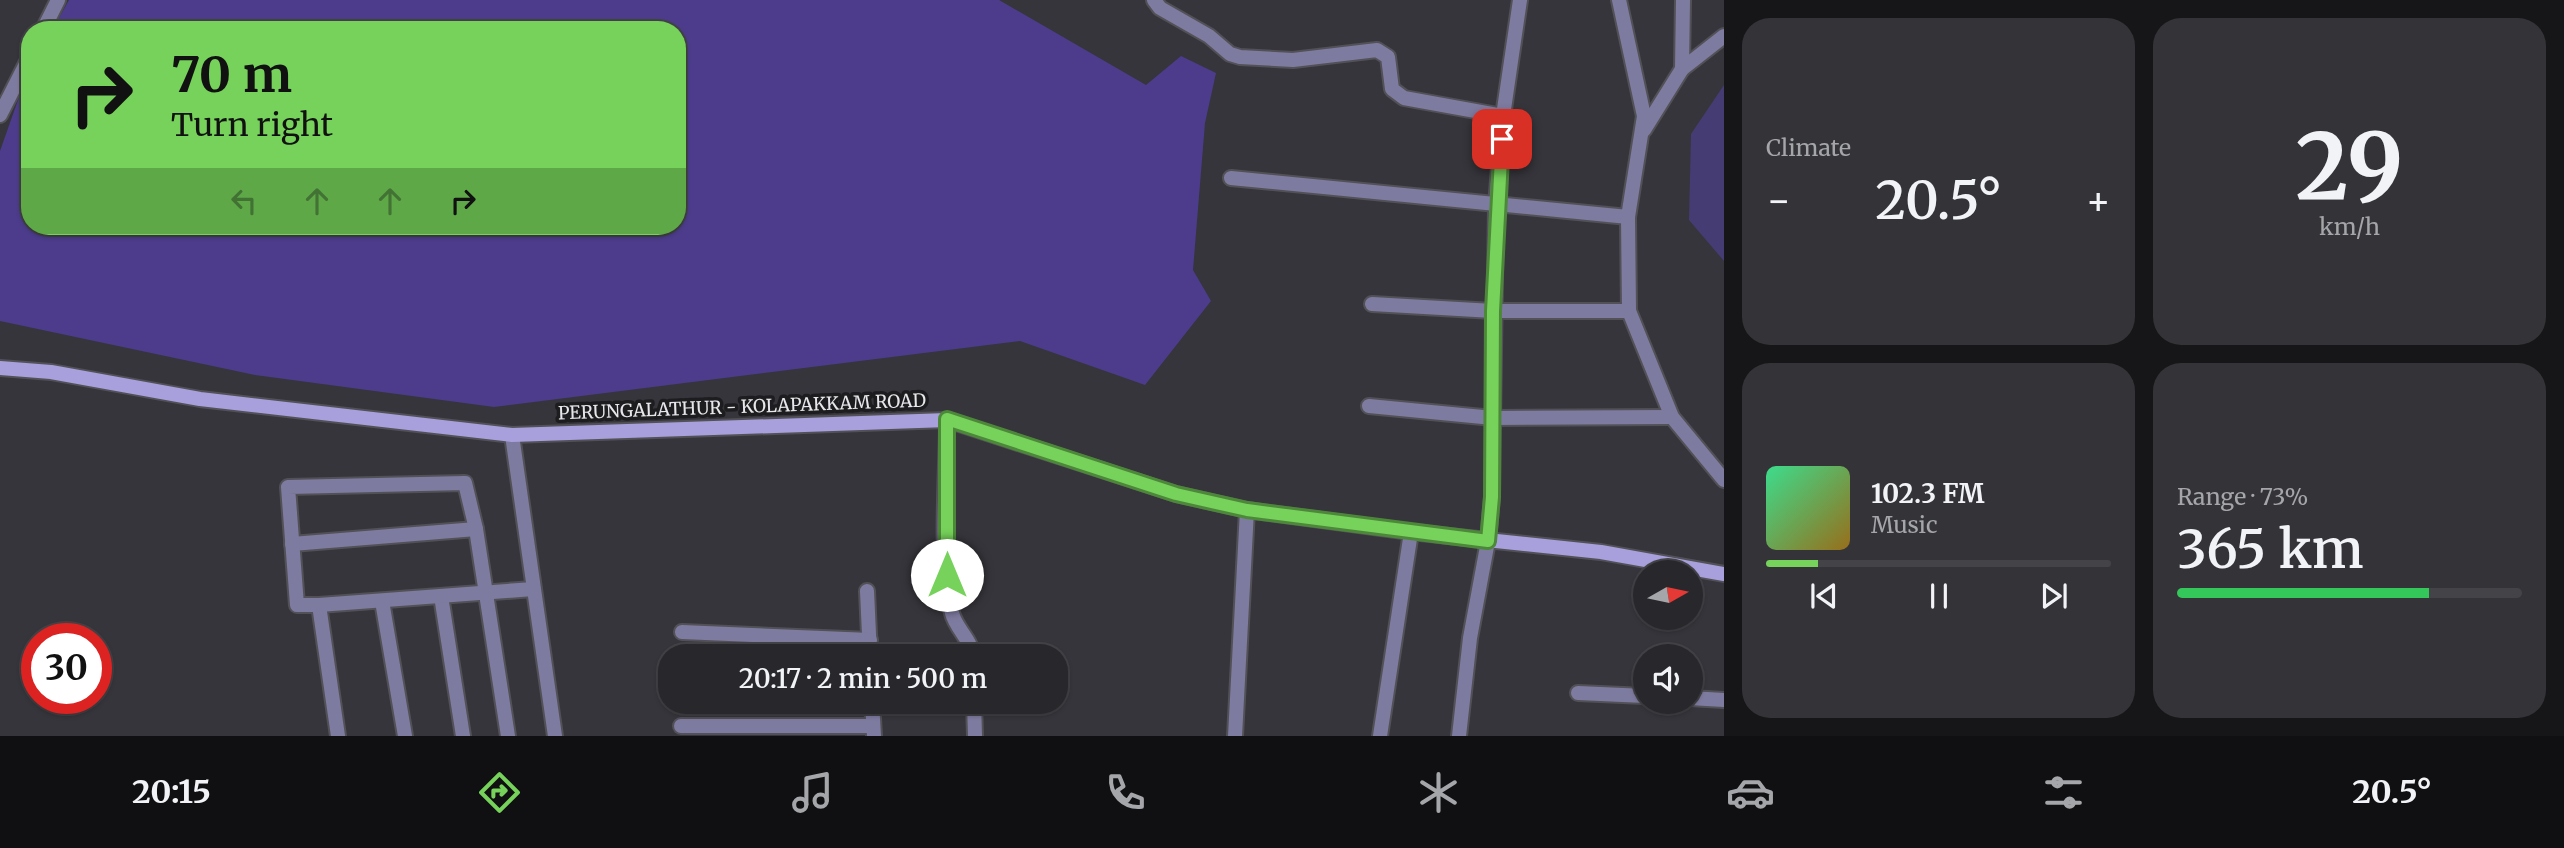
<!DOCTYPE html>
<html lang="en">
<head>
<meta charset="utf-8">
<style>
	body { margin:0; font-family:Merriweather,serif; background:#343438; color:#f1f3f6; height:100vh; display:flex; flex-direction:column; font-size:26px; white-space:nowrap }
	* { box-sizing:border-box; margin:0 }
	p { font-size:23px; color:#a5a6a9 }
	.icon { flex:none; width:38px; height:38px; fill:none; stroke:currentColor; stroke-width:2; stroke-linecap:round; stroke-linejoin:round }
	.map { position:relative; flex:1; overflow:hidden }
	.side { display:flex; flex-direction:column; gap:18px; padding:18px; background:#161618; width:840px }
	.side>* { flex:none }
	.top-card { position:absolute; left:21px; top:21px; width:665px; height:214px; border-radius:28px; box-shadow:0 2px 5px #0004,0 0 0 2px #444448; background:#76d25a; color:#111; overflow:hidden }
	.needle { width:46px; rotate:81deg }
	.buttons { position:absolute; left:1633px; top:560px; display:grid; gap:14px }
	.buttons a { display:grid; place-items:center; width:70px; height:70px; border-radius:50%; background:#28282c; box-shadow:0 2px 5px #0004,0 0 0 2px #444448; font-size:35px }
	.speed { position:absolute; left:21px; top:623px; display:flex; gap:14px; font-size:35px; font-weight:700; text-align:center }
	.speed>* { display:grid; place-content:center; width:91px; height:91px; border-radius:50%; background:#28282c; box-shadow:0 2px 5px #0004,0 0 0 2px #444448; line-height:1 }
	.speed .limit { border:10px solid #d22; background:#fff; color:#111 }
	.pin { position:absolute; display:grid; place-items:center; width:60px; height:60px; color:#fff; margin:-30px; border-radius:14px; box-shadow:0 4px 10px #0006 }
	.me { position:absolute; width:77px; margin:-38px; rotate:0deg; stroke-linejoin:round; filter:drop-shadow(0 0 5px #0008) }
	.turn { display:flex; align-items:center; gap:24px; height:147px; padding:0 35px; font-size:32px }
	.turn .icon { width:91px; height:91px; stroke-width:2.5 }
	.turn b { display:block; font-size:49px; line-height:60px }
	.lanes { display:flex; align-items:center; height:66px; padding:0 35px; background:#0003; justify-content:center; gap:35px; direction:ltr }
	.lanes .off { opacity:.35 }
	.big { font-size:52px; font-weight:600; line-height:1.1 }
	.side .card { flex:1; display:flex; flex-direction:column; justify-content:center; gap:10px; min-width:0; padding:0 24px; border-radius:28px; background:#343438 }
	.side .dial { align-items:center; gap:0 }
	.dial b { font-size:91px; line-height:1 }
	.song { display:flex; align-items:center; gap:21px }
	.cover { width:84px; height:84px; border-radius:10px; background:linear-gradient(135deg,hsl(150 70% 55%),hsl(40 70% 35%)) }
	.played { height:7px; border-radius:4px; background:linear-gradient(90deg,#76d25a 15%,#444448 15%) }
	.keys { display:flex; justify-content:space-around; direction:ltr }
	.heat { display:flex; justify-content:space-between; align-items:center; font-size:38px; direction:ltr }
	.charge { height:10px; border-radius:5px; background:linear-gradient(90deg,#34c759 73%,#444448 0) }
	.side .tiles { flex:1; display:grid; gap:18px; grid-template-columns:repeat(2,1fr) }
	.trip { position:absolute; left:658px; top:644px; width:410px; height:70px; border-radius:28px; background:#28282c; box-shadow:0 2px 5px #0004,0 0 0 2px #444448; font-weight:600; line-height:70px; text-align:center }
	.dock { display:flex; height:112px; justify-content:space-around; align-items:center; background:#101012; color:#a5a6a9 }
	.dock .icon { width:49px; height:49px }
	.dock .current { color:#76d25a }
	.dock b { font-size:32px; color:#f1f3f6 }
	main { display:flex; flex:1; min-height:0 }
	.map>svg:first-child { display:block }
	.green { fill:#453c74 }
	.water { fill:#4c3c8b }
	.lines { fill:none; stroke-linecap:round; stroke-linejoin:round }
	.street-casing { stroke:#525157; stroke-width:18 }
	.secondary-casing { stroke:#525157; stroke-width:18 }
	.street { stroke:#7e7ba0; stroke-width:14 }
	.secondary { stroke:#a7a0dc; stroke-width:14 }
	.route-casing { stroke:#4d883a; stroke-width:18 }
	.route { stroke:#76d25a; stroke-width:12 }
	.labels { text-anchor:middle; stroke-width:7; stroke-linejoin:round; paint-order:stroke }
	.street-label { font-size:18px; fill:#e7e7eb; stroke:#1d1d20 }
</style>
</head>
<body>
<main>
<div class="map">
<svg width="1724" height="736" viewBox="0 0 1724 736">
	<rect width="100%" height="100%" fill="#36353b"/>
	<polygon class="green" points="1724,85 1724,261 1689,220 1691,134"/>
	<polygon class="water" points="69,0 999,0 1146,85 1181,56 1216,73 1205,123 1193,270 1211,301 1145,385 1020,341 494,407 255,375 0,321 0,151 30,66 30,226 677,226 677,30 52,30"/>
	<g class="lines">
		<defs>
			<g id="street">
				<polyline points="1154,0 1160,8 1209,36 1230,54 1240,57 1293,60 1377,50 1388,57 1392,89 1404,98 1503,116"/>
				<polyline points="1619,0 1644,116 1628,217 1629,311 1672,417 1724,480"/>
				<polyline points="43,30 58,0"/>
				<polyline points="1682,69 1724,36"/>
				<polyline points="0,115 30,56"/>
				<polyline points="1644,130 1682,69 1683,0"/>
				<polyline points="1231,178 1628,217"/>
				<polyline points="1372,304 1493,311 1629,311"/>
				<polyline points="1369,406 1493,418 1672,417"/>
				<path d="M947,420c0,56 -8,140 5,193 4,16 19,26 21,43"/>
				<polyline points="512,435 555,736"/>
				<polyline points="292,544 476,529"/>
				<polyline points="867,591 870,656"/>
				<polyline points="441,596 463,736"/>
				<polyline points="382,601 405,736"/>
				<polyline points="319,605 297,605 288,487 465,483 476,529 508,736"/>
				<polyline points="682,632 870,640"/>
				<polyline points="1578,693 1645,696"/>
				<polyline points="1690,698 1724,700"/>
				<polyline points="872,702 874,736"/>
				<polyline points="974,702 975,736"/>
				<polyline points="681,726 873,726"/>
				<polyline points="338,736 319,605 533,589"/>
				<polyline points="1235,736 1247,510"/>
				<polyline points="1380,736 1411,532"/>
				<polyline points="1459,736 1470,638 1488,541 1492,497 1496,206 1503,116 1520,0"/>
			</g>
			<polyline id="secondary" points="0,368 51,372 200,399 512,435 947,420 1176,494 1247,510 1411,532 1601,552 1724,574"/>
		</defs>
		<use href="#street" class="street-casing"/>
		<use href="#secondary" class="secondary-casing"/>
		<use href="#street" class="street"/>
		<use href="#secondary" class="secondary"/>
	</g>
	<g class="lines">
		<defs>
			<polyline id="route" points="947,575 947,419 1176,494 1247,510 1488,541 1492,497 1493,311 1502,139"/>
		</defs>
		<use href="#route" class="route-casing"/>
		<use href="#route" class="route"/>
	</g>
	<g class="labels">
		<g class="street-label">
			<text transform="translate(742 407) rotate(-2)" y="6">PERUNGALATHUR - KOLAPAKKAM ROAD</text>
		</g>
	</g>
</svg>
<div class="buttons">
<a><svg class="needle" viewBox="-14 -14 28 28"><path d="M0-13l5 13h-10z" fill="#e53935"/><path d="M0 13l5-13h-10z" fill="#a5a6a9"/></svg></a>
<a><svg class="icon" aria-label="sound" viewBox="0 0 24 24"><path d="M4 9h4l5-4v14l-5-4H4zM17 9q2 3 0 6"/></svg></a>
</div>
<div class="speed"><div class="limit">30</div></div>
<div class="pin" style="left:1502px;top:139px;background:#d93025"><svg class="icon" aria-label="arrive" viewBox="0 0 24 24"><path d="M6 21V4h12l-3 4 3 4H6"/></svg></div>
<svg class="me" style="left:947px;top:575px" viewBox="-20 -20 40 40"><circle r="19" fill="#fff"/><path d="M0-13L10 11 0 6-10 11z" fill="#76d25a"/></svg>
<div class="trip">20:17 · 2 min · 500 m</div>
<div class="top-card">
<div class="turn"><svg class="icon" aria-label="right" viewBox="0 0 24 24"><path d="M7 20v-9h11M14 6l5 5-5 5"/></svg><div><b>70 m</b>Turn right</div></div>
<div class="lanes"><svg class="icon off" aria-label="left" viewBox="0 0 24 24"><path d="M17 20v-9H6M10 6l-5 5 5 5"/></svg><svg class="icon off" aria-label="ahead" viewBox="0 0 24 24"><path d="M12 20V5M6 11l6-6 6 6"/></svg><svg class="icon off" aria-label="ahead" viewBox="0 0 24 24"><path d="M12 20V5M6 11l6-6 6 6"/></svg><svg class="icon" aria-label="right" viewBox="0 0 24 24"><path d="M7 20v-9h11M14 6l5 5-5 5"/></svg></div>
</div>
</div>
<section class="side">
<div class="tiles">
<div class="card"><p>Climate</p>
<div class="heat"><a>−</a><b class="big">20.5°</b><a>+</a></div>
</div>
<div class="card dial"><b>29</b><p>km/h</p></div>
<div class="card">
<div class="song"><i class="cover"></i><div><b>102.3 FM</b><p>Music</p></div></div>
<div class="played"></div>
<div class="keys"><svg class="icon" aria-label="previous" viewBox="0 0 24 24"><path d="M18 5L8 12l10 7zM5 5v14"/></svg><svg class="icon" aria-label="pause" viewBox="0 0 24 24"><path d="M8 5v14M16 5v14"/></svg><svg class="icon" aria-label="next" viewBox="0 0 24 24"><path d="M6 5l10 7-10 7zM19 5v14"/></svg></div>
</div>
<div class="card"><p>Range · 73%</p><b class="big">365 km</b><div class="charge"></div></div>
</div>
</section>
</main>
<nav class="dock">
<b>20:15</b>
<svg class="icon current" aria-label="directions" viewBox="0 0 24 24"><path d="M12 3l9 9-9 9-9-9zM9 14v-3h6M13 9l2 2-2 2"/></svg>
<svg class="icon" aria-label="music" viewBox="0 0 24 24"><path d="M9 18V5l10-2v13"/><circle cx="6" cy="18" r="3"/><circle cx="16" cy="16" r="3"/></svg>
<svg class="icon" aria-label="phone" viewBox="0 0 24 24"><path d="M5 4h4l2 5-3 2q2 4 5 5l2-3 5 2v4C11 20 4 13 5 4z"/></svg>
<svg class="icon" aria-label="climate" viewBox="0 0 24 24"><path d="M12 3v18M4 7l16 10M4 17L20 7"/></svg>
<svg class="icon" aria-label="car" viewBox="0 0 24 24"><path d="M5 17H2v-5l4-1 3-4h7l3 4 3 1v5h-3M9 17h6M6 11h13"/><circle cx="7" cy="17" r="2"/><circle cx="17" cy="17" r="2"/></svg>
<svg class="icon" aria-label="filters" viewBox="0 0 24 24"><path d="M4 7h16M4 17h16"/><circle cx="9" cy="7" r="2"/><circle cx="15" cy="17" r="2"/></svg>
<b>20.5°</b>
</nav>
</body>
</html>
